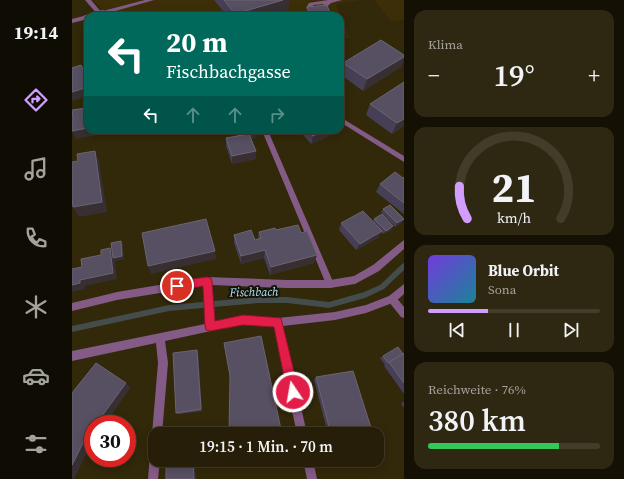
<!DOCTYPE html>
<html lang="de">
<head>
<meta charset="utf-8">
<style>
	body { margin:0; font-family:"Source Serif 4",serif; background:#2e2712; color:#f1f3f6; height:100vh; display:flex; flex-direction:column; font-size:15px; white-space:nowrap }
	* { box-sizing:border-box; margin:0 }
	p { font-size:13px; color:#a4a29c }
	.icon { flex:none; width:22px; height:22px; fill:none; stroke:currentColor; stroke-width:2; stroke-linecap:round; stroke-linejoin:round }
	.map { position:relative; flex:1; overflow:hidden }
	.drawer { display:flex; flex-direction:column; gap:10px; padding:10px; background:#151004; width:220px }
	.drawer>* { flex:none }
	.hud { position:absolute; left:12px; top:12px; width:260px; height:122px; border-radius:12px; box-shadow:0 2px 10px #0003,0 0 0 1px #423c29; background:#00695c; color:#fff; overflow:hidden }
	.speed { position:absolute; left:12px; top:415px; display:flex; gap:8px; font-size:20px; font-weight:700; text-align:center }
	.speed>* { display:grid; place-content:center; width:52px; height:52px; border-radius:50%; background:#261e08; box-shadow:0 2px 10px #0003,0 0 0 1px #423c29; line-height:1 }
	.speed .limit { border:6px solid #d22; background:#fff; color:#111 }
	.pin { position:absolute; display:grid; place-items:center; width:34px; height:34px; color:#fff; margin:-17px; border:2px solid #fff; border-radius:50%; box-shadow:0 1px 4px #0007 }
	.me { position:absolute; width:44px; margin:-22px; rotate:348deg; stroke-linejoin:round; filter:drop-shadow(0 0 3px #0008) }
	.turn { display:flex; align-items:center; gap:14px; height:84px; padding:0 16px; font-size:18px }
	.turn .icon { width:52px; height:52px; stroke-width:2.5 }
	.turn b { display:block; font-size:28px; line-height:34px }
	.lanes { display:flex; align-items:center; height:38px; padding:0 16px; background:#0003; justify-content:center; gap:20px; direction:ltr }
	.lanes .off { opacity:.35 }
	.big { font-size:30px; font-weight:600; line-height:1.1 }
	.drawer .tile { flex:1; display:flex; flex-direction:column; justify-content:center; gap:6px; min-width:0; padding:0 14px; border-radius:12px; background:#2e2712 }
	.drawer .dial { align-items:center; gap:0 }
	.dial svg { height:104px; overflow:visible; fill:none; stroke:#423c29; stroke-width:7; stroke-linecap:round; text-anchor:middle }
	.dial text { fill:#f1f3f6; stroke:none }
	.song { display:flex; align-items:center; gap:12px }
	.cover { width:48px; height:48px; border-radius:6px; background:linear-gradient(135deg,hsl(260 70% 55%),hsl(190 70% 35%)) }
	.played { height:4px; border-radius:2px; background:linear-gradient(90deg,#d19dfe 35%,#423c29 35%) }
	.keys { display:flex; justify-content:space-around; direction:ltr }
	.heat { display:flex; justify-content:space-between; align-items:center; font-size:22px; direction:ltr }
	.charge { height:6px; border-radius:3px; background:linear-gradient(90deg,#34c759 76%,#423c29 0) }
	.trip { position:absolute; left:76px; top:427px; width:236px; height:40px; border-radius:12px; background:#261e08; box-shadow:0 2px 10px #0003,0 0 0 1px #423c29; font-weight:600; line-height:40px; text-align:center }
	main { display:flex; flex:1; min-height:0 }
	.menu { display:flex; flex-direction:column; width:72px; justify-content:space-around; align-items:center; background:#0f0c03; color:#a4a29c }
	.menu .icon { width:28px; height:28px }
	.menu .selected { color:#d19dfe }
	.menu b { font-size:18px; color:#f1f3f6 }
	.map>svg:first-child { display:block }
	.built { fill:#3c2f08 }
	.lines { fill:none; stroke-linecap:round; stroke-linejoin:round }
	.stream { fill:#444d4b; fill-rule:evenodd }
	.lane { fill:#845b87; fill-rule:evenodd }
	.street { fill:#845b87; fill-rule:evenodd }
	.wall { fill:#463f56 }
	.shaded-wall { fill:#372f32 }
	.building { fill:#574f62; stroke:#6c6472 }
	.route { fill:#e11d48; stroke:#92132f }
	.labels { text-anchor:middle; stroke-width:4; stroke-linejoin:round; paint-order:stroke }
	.water-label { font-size:12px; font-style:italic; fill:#a9e4f3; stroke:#151106 }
</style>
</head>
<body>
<main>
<nav class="menu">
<b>19:14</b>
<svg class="icon selected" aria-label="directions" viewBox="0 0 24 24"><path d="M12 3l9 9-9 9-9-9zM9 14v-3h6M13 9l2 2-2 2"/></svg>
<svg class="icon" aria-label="music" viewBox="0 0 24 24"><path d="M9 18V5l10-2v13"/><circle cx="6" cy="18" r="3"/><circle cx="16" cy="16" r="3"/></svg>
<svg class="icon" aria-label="phone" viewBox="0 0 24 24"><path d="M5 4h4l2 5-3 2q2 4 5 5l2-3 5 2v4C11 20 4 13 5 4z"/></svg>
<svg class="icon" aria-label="climate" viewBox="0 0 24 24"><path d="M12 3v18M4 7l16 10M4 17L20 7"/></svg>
<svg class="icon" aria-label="car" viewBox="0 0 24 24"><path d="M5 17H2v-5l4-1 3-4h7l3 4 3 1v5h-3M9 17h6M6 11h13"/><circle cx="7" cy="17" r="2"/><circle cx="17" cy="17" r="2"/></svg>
<svg class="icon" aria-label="filters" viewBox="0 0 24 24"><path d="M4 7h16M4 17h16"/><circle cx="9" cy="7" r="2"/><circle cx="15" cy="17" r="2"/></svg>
</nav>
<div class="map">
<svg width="332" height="479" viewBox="0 0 332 479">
	<rect width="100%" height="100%" fill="#32280a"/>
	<g class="built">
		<polygon points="21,0 288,0 264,4 278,38 268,39 268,16 36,16"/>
		<polygon points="302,0 332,0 332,20 319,21"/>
	</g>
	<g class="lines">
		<polygon class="stream" points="332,263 332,270 312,289 293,298 257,308 215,303 186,303 97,311 0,332 0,326 97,305 186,297 215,297 257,302 292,292 308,285 330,264"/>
		<g class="lane">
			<polygon points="13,0 19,0 30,13 30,15 26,15"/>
			<path d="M256,0h14l-11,3 -12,11 -8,-2 -5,-4 3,-5zM252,4l-6,6 -6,-2 1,-3z"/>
			<polygon points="268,117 332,156 332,162 268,122"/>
			<polygon points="192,131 194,131 197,133 262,284 261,287 258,288 255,287 254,284 191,133"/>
			<polygon points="320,295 323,296 332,307 332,318 329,317 317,302 316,299 317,296"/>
		</g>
		<g class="street">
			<polygon points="73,0 82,0 26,16 16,16 16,19 0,23 0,19"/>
			<polygon points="332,240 332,249 307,271 283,284 258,288 215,288 140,285 142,322 171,316 206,318 263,312 294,305 317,296 332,284 332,294 323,302 294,313 263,320 211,326 235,434 225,434 202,326 171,324 93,341 96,363 90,434 83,434 83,438 80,434 86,363 84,343 0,361 0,351 133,324 131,286 45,300 0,311 0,303 45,292 135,277 215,280 258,280 282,276 301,265"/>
			<polygon points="83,448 83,460 88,460 86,479 76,479 78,453 79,449"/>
			<polygon points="231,460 241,460 245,479 235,479"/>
		</g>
	</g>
	<g class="wall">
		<polygon points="142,0 217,0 216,10 195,16 155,16"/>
		<polygon points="235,7 259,16 234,16"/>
		<polygon points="12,16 16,16 16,26 15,24"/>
		<polygon points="332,55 332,60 329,67 291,91 268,74 271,63"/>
		<polygon points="332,82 332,126 320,134 294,115 298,104"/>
		<polygon points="163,130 184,130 185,137 179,139 184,151 184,159 160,164 154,146 154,138 165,136"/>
		<polygon points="227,130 258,130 257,136 239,144"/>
		<polygon points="332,177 332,214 304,192 308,184 331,178"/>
		<polygon points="311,209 332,219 329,223 323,227 309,212"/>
		<polygon points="302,219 321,226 319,230 311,234 309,232 306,238 284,250 267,230 269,223 301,221"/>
		<polygon points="204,230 229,233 245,255 242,263 198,275 192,258 169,264 162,243 162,235 183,240 186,239 187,232"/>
		<polygon points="126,353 130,411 107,414 104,413"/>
		<polygon points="332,353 332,394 312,366 313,365 308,358 311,356 331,354"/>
		<polygon points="244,377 301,434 256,434 242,380"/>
		<polygon points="332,401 332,408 329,404"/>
	</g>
	<g class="shaded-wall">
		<polygon points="211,0 217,0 216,10 195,16 163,16 163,14"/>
		<polygon points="332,57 332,60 329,67 291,91 295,79"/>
		<polygon points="16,87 16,96 0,101 0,92"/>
		<polygon points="14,108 16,113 16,119 15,117"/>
		<polygon points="332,119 332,126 320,134 325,123"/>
		<polygon points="16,128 16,130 29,130 30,134 4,139 0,131"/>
		<polygon points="254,130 258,130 257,136 239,144 241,136"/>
		<polygon points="185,133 185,137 167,141 167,137"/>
		<polygon points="23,151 27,161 35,212 7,217 1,207"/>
		<polygon points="184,151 184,159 160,164 160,156"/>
		<polygon points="332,219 329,223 323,227 325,223"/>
		<polygon points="321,226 319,230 311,234 314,231"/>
		<polygon points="310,231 306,238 284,250 288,244"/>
		<polygon points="49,241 51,244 52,259 43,261 45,279 13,286 13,289 0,292 0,285 8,280 38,248 42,254"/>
		<polygon points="193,250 192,258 169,264 169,256"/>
		<polygon points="143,251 144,259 79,274 76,266"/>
		<polygon points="245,255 242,263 198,275 199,267"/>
		<polygon points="125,350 126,353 130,411 129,409"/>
		<polygon points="24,363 59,387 33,424 24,424"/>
		<polygon points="21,429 21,440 2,479 0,479 0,465 12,441"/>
		<polygon points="121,460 123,460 124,479 122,479"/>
	</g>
	<g class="building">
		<polygon points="152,0 211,0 163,14"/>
		<polygon points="255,5 259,16 239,16 235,7"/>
		<polygon points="31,10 35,16 16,16 16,23 12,16"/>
		<polygon points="309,40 332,55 332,57 295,79 271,63"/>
		<polygon points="9,65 16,79 16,87 0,92 0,68"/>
		<polygon points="332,82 332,119 325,123 298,104"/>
		<polygon points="14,108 15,117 16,117 16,128 0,131 0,120 1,120 0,110"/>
		<polygon points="165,130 184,130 185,133 178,135 177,134 167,136"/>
		<polygon points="236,130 254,130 241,136"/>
		<polygon points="177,134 184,151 160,156 154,138"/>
		<polygon points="23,151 30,202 1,207 0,198 0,162 6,161 5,154"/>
		<polygon points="323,172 331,178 332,177 332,203 308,184"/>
		<polygon points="318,205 332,219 325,223 311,209"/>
		<polygon points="291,211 310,231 288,244 269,223"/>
		<polygon points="310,214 321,226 314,231 302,219"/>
		<polygon points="134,219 143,251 76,266 70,233"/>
		<polygon points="226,225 229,233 235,231 245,255 199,267 193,250 169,256 162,235 179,230 183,240 189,238 187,232 203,228 204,230"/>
		<polygon points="49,241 50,256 41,258 39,243"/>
		<polygon points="38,248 41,273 8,280 8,283 0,285 0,269 10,267 9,259 29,255 29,250"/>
		<polygon points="189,336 210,434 157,434 158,376 152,343"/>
		<polygon points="326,347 331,354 316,363 311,356"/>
		<polygon points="125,350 129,409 104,413 101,353"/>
		<polygon points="332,353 332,383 317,362"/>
		<polygon points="24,363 54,383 24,424 21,424 21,429 12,441 0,465 0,393"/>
		<polygon points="281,371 301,434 259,434 244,377"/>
		<polygon points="94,460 121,460 122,479 94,479"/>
		<polygon points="156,460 173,460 156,464"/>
	</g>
	<polygon class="route" points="135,277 139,278 140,281 143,321 171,315 209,318 227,392 225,396 221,397 217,396 215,392 202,327 171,325 138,331 134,330 133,326 131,286 105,291 102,289 100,286 102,283 105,281"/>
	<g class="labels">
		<g class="water-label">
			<text transform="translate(182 292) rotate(-1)" y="4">Fischbach</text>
		</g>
	</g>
</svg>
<div class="speed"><div class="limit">30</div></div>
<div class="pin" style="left:105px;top:286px;background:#d93025"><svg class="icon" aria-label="arrive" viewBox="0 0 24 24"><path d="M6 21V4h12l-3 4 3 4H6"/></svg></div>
<svg class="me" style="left:221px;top:392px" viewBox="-20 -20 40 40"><circle r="17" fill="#e11d48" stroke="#fff" stroke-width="3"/><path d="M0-11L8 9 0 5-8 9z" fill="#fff"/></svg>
<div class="trip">19:15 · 1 Min. · 70 m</div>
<div class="hud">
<div class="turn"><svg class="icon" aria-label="left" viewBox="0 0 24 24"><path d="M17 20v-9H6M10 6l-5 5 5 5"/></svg><div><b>20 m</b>Fischbachgasse</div></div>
<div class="lanes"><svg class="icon" aria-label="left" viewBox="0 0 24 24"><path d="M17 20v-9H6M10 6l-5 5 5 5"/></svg><svg class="icon off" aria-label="ahead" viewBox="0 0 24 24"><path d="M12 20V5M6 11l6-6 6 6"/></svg><svg class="icon off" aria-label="ahead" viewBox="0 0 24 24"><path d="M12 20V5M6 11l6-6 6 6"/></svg><svg class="icon off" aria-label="right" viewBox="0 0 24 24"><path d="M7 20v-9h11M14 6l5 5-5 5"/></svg></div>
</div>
</div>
<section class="drawer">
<div class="tile"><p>Klima</p>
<div class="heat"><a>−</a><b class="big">19°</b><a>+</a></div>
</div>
<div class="tile dial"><svg viewBox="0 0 100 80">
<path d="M14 69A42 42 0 1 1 86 69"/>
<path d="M14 69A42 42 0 0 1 8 44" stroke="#d19dfe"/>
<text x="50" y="56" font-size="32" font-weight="700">21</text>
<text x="50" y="72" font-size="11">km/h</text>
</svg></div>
<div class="tile">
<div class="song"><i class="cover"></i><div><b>Blue Orbit</b><p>Sona</p></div></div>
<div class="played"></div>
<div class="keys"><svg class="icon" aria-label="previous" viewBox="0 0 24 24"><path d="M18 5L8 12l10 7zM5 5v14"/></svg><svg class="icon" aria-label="pause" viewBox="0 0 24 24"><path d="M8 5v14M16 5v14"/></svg><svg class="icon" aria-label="next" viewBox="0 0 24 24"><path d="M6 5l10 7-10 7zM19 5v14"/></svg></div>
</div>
<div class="tile"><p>Reichweite · 76%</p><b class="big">380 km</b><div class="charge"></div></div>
</section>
</main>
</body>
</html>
